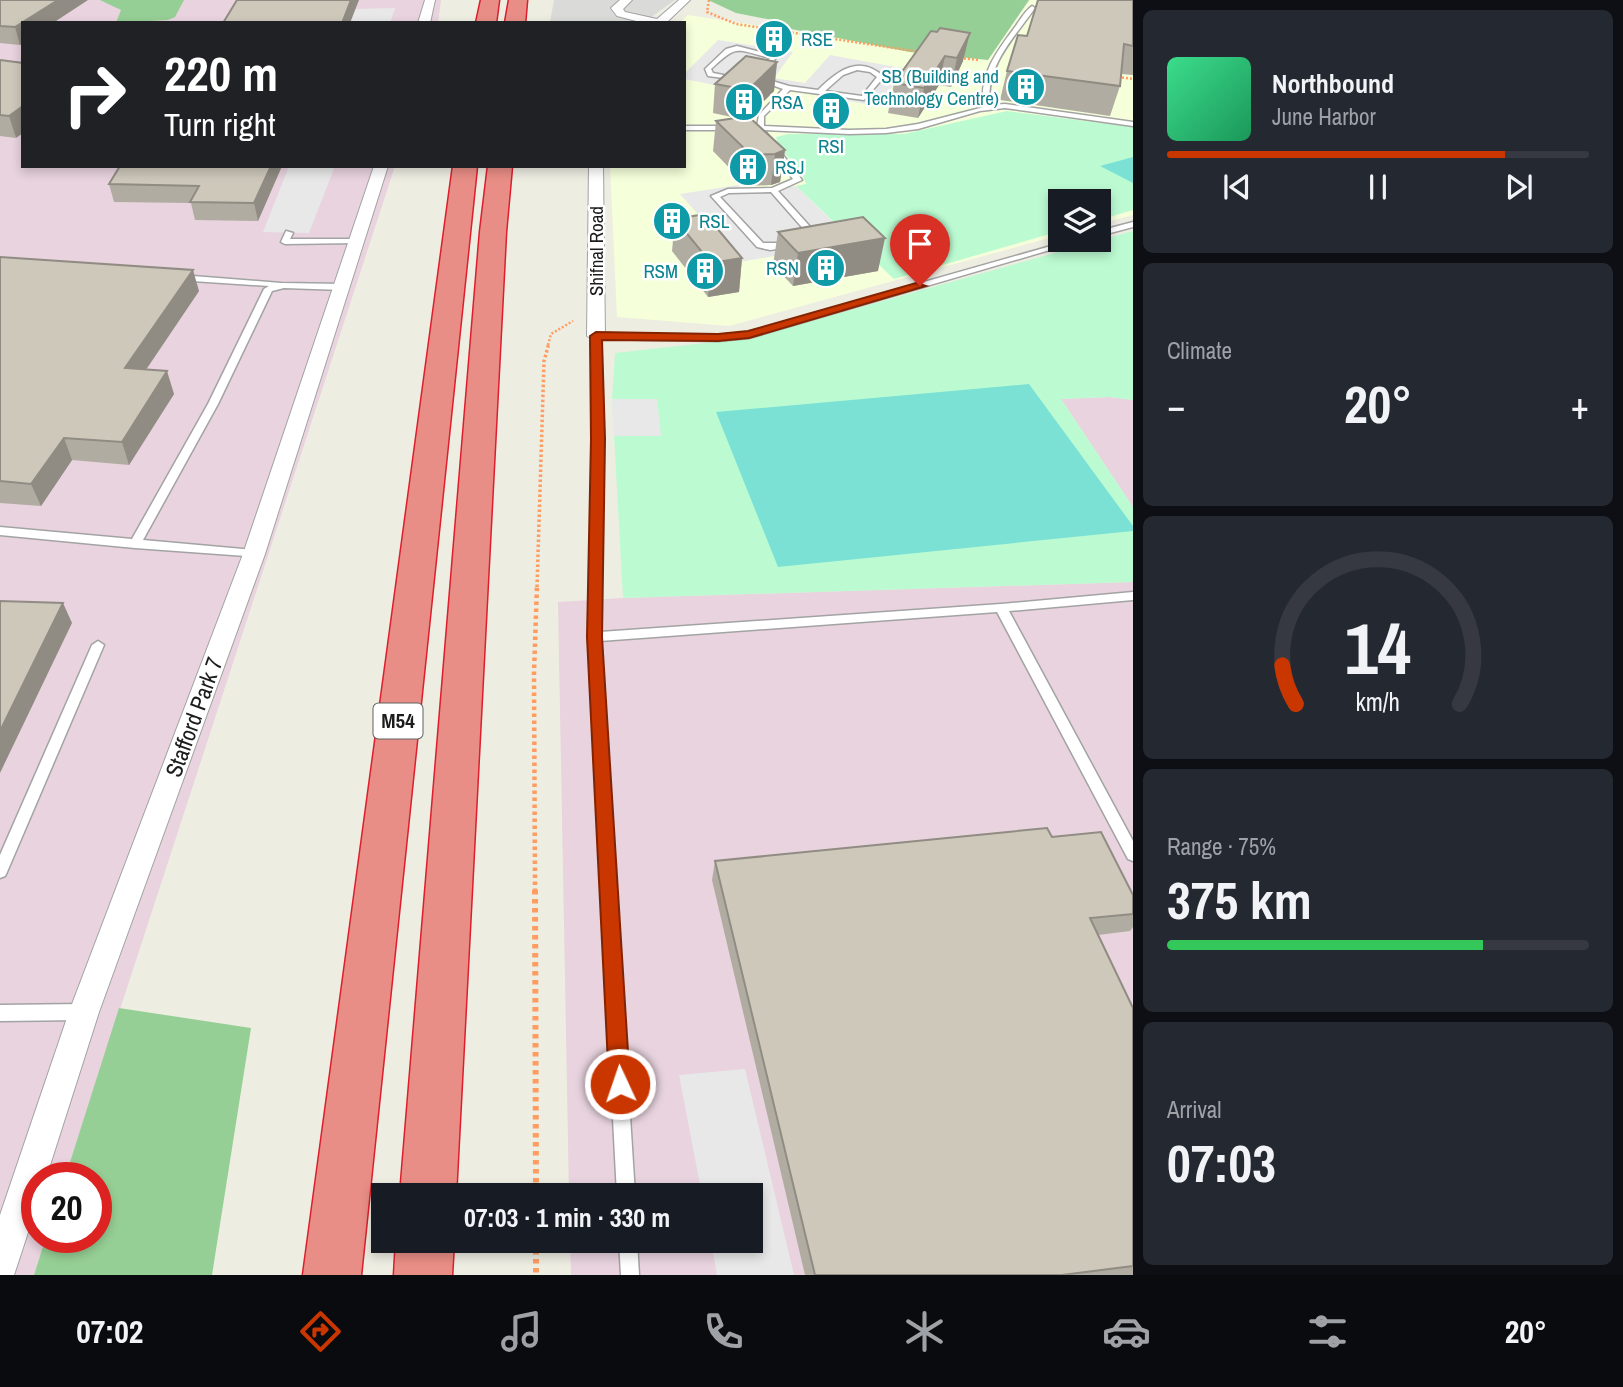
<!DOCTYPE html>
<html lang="en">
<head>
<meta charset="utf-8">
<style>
	body { margin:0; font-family:"Archivo Narrow",sans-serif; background:#242831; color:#f1f3f6; height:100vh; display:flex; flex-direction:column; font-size:26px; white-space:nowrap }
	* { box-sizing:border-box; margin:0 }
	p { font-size:23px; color:#9ea1a6 }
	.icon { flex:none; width:38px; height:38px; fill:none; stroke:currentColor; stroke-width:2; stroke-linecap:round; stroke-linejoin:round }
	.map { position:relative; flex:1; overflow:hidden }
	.sheet { display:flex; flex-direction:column; gap:10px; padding:10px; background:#0d0f14; width:490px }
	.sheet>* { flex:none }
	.top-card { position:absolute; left:21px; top:21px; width:665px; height:147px; border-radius:0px; box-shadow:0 4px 10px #0003; background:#202124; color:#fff; overflow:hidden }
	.controls { position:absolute; left:1048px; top:189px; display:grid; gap:14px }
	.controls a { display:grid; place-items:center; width:63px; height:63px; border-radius:0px; background:#171b24; box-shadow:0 4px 10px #0003; font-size:35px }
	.speed { position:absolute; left:21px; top:1162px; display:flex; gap:14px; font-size:35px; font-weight:700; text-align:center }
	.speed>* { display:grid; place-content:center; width:91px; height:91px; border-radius:50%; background:#171b24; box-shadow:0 4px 10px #0003; line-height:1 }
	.speed .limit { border:10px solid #d22; background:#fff; color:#111 }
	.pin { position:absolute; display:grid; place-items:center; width:60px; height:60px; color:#fff; margin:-72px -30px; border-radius:50% 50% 50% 0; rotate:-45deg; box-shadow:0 0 7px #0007 }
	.pin .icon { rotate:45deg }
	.me { position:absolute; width:77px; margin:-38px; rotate:357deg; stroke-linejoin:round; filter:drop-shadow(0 0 5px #0008) }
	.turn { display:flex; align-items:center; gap:24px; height:147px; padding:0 28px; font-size:32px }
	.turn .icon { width:91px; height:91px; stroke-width:2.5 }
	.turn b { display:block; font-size:49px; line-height:60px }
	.big { font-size:52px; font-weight:800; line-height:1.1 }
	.sheet .widget { flex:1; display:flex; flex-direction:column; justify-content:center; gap:10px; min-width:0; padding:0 24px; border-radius:10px; background:#242831 }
	.sheet .dial { align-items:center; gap:0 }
	.dial svg { height:182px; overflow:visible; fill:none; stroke:#363941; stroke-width:7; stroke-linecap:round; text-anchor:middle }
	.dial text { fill:#f1f3f6; stroke:none }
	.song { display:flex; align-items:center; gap:21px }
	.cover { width:84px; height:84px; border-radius:10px; background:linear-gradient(135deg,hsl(150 70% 55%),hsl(150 70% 35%)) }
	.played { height:7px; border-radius:4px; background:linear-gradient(90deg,#c93600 80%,#363941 80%) }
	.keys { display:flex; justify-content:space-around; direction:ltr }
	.heat { display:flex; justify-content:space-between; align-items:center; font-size:38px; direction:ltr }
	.charge { height:10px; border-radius:5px; background:linear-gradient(90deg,#34c759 75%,#363941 0) }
	.trip { position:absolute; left:371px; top:1183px; width:392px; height:70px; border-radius:0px; background:#171b24; box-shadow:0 4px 10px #0003; font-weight:800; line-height:70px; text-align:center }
	.dock { display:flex; height:112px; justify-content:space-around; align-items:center; background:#090b0e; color:#9ea1a6 }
	.dock .icon { width:49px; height:49px }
	.dock .selected { color:#c93600 }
	.dock b { font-size:32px; color:#f1f3f6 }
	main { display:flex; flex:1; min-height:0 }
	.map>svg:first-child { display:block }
	.residential { fill:#dadad9 }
	.industrial { fill:#e8d3de }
	.education { fill:#f5ffda }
	.forest { fill:#96cf95 }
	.park { fill:#bcfbd2 }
	.pitch { fill:#7ce1d5 }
	.parking { fill:#e8e8e8 }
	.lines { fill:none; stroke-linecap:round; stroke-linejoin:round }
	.lane-casing { stroke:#a3a3a3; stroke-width:3 }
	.street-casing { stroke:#a3a3a3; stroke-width:2 }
	.highway-casing { stroke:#dd1e2c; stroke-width:3 }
	.path-far3 { stroke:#fe9c62; stroke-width:2.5; stroke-dasharray:2 2; stroke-linecap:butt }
	.path-far2 { stroke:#fe9c62; stroke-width:3.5; stroke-dasharray:2.5 2.5; stroke-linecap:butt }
	.path-far1 { stroke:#fe9c62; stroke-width:4.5; stroke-dasharray:3.5 3.5; stroke-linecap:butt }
	.path { stroke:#fe9c62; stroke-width:6; stroke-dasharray:4.5 4.5; stroke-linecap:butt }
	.lane { fill:#fff; fill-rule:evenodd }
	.street { fill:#fff; fill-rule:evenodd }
	.highway { fill:#e98e86; fill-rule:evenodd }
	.wall { fill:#b1aca1 }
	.shaded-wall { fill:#908c83 }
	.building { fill:#cec8bb; stroke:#908c83; stroke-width:2 }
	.route { fill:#c93600; stroke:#832300; stroke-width:2 }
	.labels { text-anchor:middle; stroke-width:5; stroke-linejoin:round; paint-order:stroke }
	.far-culture-label { font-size:19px; fill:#0d838f; stroke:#fff; text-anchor:start }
	.far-street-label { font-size:19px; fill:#1c1c1c; stroke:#fff }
	.shield { fill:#fff; stroke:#606060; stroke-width:2 }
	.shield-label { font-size:21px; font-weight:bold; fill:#1c1c1c }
	.street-label { font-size:23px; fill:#1c1c1c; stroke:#fff }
</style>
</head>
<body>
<main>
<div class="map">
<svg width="1133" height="1275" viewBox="0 0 1133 1275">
	<rect width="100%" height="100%" fill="#eeede2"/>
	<polygon class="residential" points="554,0 675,0 643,23 550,22"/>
	<g class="industrial">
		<polygon points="0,0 441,0 438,23 23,23 23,166 395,166 65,1178 37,1178 37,1237 46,1237 34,1275 0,1275"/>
		<polygon points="1109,397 1133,400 1133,507 1061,399"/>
		<polygon points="1133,582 1133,1275 571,1275 570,1241 751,1241 751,1195 569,1195 558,602 623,598"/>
	</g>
	<polygon class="education" points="1030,0 1133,0 1133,215 1099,224 1099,201 1060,201 1060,235 729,326 617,317 610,166 684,166 684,23 679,23 688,15 988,60"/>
	<g class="forest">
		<polygon points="100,0 184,0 175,17 168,20 116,23 121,10"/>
		<polygon points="708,0 1029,0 988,60 910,52 791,29 772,20 736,13"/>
		<polygon points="119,1008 251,1028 212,1275 34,1275 46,1237 96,1237 96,1178 65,1178"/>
	</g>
	<g class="park">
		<path d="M1007,111l126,16v83l-34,10v-19h-39v30l-166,48 -98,-93 10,-2c-5,-19 -26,-29 -30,-47l12,-3h116z"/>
		<polygon points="1133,231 1133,400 1109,397 1061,399 1133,507 1133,582 623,598 612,399 615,353 750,338"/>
	</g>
	<g class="pitch">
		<polygon points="1133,157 1133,183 1100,166"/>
		<polygon points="1029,384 1133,526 1133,531 778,567 716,412"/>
	</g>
	<g class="parking">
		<polygon points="395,8 390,23 350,23 355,9"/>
		<polygon points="718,40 793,52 774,78 805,83 830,55 907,69 877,106 744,82 725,87 684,79 684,74"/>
		<polygon points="289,166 335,166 309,233 263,232"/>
		<polygon points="738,185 747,194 796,186 854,242 740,262 680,194"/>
		<polygon points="612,399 657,399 661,436 614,436"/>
		<polygon points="745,1069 794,1275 717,1275 711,1241 751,1241 751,1195 702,1195 679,1075"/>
	</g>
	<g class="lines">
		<defs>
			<g id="lane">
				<path d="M1032,6l3,2c-21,30 -50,58 -45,97l15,-1 128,18v4l-128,-18 -25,3 -62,18 -32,4 -37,1 -85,-4 38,50 -24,11 36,40 2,8 -7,2 -2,-8 -36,-41 -42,1 -9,4 43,46h31v4h-3l-21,3 -13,-3 -46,-51 17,-7 44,-1 21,-9 -36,-49 -8,-2 8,-2 2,-11 24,-26 -31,-11 18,-20c-35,-9 -32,-14 -59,11l2,4 26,5v2l-31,-4 -3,-7 21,-20 11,-3 39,10v2l-17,19 30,9 29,4c20,-20 42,-36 66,-13l-20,23 -74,-10 -26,26v10l85,4 37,-1 32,-5 66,-17c-6,-31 13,-56 31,-80 5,-7 10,-16 17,-21zM857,70l13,2 7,5 -15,19 -37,-5 18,-16z"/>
				<polygon points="684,126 731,126 735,128 731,130 684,130"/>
				<polygon points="1133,222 1133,227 1099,236 1099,231"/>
				<polygon points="286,231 293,233 290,239 358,239 362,241 358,243 285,244 281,242"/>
				<polygon points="1072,240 1084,240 749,338 718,341 601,339 603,439 600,632 1001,604 1133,592 1133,600 1009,611 1133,841 1133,861 1128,859 997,612 600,641 635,1195 617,1195 588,637 593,439 591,336 596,333 718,335 748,332"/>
				<polygon points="180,275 281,283 343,284 347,287 343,290 284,288 272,291 218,404 143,540 254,550 260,554 258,557 135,548 0,535 0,527 132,539 208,404 264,289 269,286 177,280 176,278"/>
				<polygon points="98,641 104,645 7,872 5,876 0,878 0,855 92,645"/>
				<polygon points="84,1004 90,1007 92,1012 90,1017 84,1020 0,1021 0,1005"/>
				<polygon points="619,1241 637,1241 639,1275 621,1275"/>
			</g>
			<g id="street">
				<polygon points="425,0 435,0 430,23 418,23"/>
				<polygon points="620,0 632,0 623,9 625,12 657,19 679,0 690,0 666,23 644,23 617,16 611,8"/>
				<polygon points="374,166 388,166 265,554 99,1012 46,1178 37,1178 37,1205 17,1266 14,1275 0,1275 0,1215 69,1012 243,554"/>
				<polygon points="589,166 603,166 605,336 596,341 587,336"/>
			</g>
			<g id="highway">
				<polygon points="481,0 499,0 496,23 476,23"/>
				<polygon points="509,0 527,0 525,23 505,23"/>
				<polygon points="453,166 477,166 361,1275 303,1275"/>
				<polygon points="488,166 512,166 506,232 456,1195 400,1195 480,232"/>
				<polygon points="396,1241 454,1241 452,1275 394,1275"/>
			</g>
		</defs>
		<use href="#lane" class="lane-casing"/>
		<use href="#street" class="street-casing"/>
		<use href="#highway" class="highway-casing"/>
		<g class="path-far3">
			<polyline points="709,0 707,12 736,24 920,52"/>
			<polyline points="960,58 979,60"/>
			<polyline points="1118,77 1133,79"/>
			<polyline points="548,345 551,334 573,321"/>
		</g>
		<polyline class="path-far2" points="537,587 544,361 549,343"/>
		<polyline class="path-far1" points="535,892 534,673 537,585"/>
		<g class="path">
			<polyline points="535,890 536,1195"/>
			<polyline points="536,1241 536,1275"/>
		</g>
		<use href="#lane" class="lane"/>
		<use href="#street" class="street"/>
		<use href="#highway" class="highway"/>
	</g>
	<g class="wall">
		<polygon points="0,0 23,23 23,43 20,45 0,43"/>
		<polygon points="1133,0 1133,75 1121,74 1120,86 1110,116 1000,100 1007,71 1027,36"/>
		<polygon points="937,32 963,61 951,87 939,85 918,118 888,113 894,83"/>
		<polygon points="0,60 16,138 0,136"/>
		<polygon points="777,62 774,91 748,117 785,150 780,182 771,185 747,186 713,151 716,121 736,118 713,113 715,84"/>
		<polygon points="282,166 258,221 195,220 191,203 114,202 109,184"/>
		<polygon points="675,219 742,258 739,292 708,297 672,251"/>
		<polygon points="778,232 878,271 793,286 773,265"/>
		<polygon points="0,257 199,291 146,370 174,394 129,465 72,460 41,506 0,503"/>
		<polygon points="1052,837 1133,895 1133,927 1130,931 1098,935 1133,1008 1133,1275 805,1275 712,880 715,861"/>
	</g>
	<g class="shaded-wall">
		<polygon points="58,0 88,0 53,23 23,23 23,43 20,45 15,27"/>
		<polygon points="351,0 359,0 350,23 342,23"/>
		<polygon points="970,33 963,61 951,87 957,58"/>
		<polygon points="945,56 939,85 918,118 924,88"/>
		<polygon points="777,62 774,91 745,120 748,90"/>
		<polygon points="23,106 23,133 16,138 9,116"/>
		<polygon points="785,150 780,182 771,185 775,154"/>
		<polygon points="271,166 282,166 258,221 254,203"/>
		<polygon points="885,238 878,271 793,286 798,253"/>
		<polygon points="742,258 739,292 708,297 711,263"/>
		<polygon points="193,270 199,291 132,390 125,368"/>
		<polygon points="167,371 174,394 129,465 122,442"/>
		<polygon points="64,438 72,460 41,506 31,484"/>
		<polygon points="63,603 72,623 0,773 0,731"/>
	</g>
	<g class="building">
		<polygon points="0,0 58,0 15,27 0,26"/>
		<polygon points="237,0 351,0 342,23 223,23"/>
		<polygon points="1038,0 1133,0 1133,46 1124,44 1120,86 1007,71 1018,35 1027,36"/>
		<polygon points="940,28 970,33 957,58 945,56 924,88 894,83 931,31 937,32"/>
		<polygon points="746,56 777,62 748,90 715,84"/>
		<polygon points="0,60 23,63 23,106 9,116 0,115"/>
		<polygon points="748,116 785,150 775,154 751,155 716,121"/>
		<polygon points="120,166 271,166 254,203 190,202 199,186 109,184"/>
		<polygon points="705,214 742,258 711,263 675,219"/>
		<polygon points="863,217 885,238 798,253 778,232"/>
		<polygon points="0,257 193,270 125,368 167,371 122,442 64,438 31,484 0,481"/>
		<polygon points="0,601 63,603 0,731"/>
		<polygon points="1047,828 1052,837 1101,832 1133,895 1133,914 1090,918 1133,1008 1133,1266 1062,1275 815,1275 715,861"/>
	</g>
	<polygon class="route" points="916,283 926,286 749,338 718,341 602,340 605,439 602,637 630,1084 627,1091 620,1094 612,1091 609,1084 587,637 591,439 590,336 596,332 718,334 748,331"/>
	<defs>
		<symbol id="building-disc" viewBox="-11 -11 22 22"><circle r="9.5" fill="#0f9aa8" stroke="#fff"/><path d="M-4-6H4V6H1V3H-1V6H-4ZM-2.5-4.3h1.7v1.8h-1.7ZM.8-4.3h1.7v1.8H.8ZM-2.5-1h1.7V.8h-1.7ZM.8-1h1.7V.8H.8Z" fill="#fff"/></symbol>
	</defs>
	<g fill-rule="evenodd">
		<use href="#building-disc" x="752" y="17" width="44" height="44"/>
		<use href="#building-disc" x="1004" y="65" width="44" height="44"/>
		<use href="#building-disc" x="722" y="80" width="44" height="44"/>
		<use href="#building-disc" x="809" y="89" width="44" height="44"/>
		<use href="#building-disc" x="726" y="145" width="44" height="44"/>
		<use href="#building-disc" x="650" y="199" width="44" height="44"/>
		<use href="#building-disc" x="804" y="246" width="44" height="44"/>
		<use href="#building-disc" x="683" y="249" width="44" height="44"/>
	</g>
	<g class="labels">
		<g class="far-culture-label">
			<text x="801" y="46">RSE</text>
			<text x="999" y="83" text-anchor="end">SB (Building and<tspan x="999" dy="22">Technology Centre)</tspan></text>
			<text x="771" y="109">RSA</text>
			<text x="831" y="153" text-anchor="middle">RSI</text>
			<text x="775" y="174">RSJ</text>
			<text x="699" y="228">RSL</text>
			<text x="799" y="275" text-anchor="end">RSN</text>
			<text x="678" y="278" text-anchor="end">RSM</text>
		</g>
		<g class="far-street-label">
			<text transform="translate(596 251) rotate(-90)" y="7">Shifnal Road</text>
		</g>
		<rect class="shield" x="373.5" y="703.5" width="49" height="35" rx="5"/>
		<g class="shield-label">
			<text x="398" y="728">M54</text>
		</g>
		<g class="street-label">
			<text transform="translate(194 717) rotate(-70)" y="8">Stafford Park 7</text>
		</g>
	</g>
</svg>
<div class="controls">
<a><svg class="icon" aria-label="layers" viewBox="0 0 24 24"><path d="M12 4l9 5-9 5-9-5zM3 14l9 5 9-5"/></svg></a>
</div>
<div class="speed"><div class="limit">20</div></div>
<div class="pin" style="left:920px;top:286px;background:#d93025"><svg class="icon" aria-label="arrive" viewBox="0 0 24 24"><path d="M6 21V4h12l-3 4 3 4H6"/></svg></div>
<svg class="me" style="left:620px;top:1084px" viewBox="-20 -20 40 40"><circle r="17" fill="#c93600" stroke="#fff" stroke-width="3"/><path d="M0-11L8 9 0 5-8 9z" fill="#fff"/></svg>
<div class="trip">07:03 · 1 min · 330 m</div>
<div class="top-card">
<div class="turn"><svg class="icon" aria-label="right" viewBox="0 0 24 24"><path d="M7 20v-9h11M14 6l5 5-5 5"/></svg><div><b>220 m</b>Turn right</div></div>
</div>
</div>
<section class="sheet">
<div class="widget">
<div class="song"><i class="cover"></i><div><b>Northbound</b><p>June Harbor</p></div></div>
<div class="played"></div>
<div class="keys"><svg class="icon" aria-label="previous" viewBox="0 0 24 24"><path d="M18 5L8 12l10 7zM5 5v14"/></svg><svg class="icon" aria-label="pause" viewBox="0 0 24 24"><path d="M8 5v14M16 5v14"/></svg><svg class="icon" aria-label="next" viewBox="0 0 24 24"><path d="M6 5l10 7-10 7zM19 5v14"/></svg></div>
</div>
<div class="widget"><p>Climate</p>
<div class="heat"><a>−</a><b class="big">20°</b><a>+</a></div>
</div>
<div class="widget dial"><svg viewBox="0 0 100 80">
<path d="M14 69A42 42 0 1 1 86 69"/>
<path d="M14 69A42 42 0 0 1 8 52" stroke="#c93600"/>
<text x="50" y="56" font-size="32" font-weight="700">14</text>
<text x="50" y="72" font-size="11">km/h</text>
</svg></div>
<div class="widget"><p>Range · 75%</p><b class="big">375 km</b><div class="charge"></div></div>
<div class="widget"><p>Arrival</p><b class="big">07:03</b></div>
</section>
</main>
<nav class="dock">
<b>07:02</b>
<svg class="icon selected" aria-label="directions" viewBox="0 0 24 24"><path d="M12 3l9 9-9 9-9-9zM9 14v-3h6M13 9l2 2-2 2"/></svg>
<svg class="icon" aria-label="music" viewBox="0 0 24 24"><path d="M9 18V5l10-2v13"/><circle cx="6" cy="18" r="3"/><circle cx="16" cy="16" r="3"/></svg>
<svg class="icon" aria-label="phone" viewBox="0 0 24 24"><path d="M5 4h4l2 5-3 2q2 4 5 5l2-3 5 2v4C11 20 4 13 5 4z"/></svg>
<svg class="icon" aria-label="climate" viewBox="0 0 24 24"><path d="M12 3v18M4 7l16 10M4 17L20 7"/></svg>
<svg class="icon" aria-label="car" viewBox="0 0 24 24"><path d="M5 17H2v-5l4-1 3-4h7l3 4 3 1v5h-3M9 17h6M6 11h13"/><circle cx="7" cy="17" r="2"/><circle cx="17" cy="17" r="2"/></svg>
<svg class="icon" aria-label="filters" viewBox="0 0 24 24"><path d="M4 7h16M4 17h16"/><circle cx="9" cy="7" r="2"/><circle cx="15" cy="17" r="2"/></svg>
<b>20°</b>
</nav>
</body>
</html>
